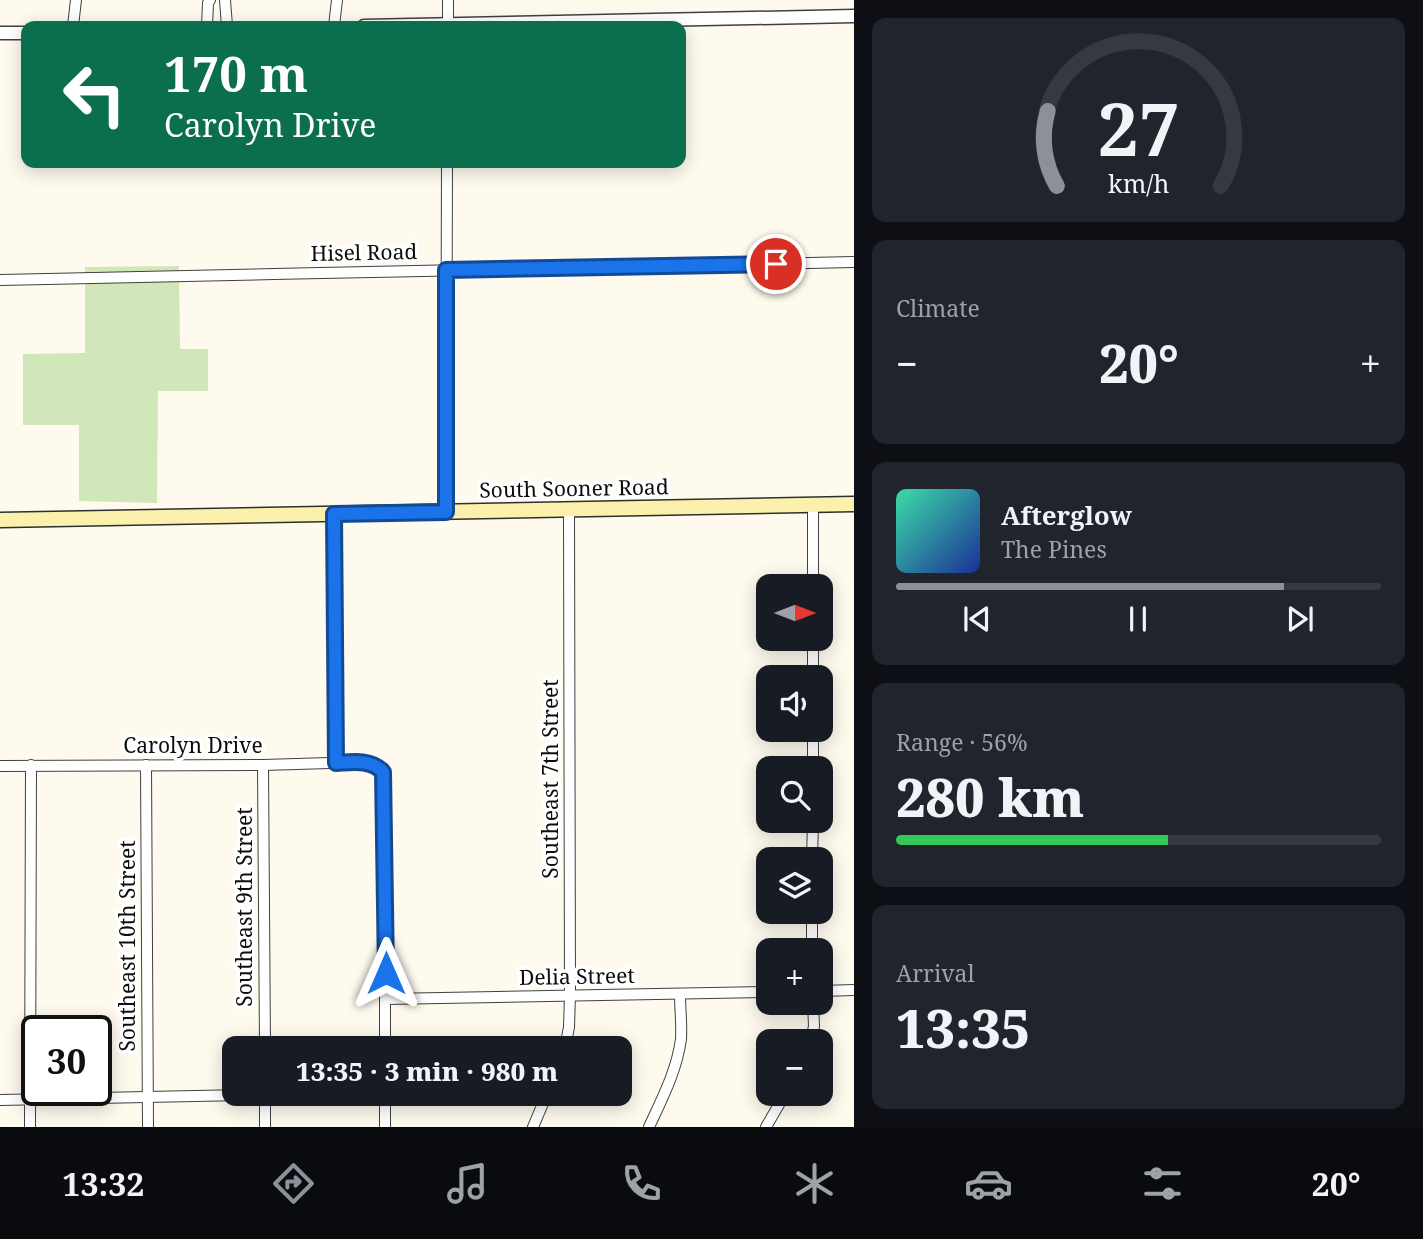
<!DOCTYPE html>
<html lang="en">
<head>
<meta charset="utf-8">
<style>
	body { margin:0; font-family:"Noto Serif",serif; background:#20242c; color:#f1f3f6; height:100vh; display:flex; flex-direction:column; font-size:26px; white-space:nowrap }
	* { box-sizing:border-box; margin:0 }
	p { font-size:23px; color:#9ea1a6 }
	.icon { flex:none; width:38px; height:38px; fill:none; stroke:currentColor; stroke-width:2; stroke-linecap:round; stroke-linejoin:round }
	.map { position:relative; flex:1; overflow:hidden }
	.drawer { display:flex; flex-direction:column; gap:18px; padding:18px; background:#0d0f14; width:569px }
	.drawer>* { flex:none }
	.banner { position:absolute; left:21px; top:21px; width:665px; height:147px; border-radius:14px; box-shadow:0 4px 18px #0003; background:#0b6e4f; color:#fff; overflow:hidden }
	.needle { width:46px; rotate:90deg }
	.buttons { position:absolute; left:756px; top:574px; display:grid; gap:14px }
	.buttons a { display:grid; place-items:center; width:77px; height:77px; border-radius:14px; background:#171b24; box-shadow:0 4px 18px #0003; font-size:35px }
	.speed { position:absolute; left:21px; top:1015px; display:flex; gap:14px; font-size:35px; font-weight:700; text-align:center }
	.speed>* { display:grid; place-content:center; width:91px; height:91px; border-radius:50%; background:#171b24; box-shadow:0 4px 18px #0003; line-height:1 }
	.speed .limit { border:4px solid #111; border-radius:10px; background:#fff; color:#111 }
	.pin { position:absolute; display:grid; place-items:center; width:60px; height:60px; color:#fff; margin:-30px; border:4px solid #fff; border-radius:50%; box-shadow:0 2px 7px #0007 }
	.me { position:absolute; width:77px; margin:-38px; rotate:0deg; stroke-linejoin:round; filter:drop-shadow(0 0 5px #0008) }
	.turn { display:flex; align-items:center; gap:24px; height:147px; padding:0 28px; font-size:32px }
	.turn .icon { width:91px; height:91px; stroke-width:2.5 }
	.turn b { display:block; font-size:49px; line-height:60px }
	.big { font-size:52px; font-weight:800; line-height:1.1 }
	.drawer .widget { flex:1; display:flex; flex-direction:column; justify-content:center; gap:10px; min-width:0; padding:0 24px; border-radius:14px; background:#20242c }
	.drawer .dial { align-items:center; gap:0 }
	.dial svg { height:182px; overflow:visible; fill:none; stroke:#363941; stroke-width:7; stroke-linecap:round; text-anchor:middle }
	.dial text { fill:#f1f3f6; stroke:none }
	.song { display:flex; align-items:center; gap:21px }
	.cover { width:84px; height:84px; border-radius:10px; background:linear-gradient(135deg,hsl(160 70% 55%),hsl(230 70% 35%)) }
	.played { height:7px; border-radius:4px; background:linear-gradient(90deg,#8c9099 80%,#363941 80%) }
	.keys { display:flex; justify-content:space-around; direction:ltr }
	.heat { display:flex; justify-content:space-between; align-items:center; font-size:38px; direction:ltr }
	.charge { height:10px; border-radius:5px; background:linear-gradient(90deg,#34c759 56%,#363941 0) }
	.trip { position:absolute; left:222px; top:1036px; width:410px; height:70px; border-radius:14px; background:#171b24; box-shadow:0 4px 18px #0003; font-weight:800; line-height:70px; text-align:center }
	.tabs { display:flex; height:112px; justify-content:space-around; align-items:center; background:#090b0e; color:#9ea1a6 }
	.tabs .icon { width:49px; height:49px }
	.tabs .selected { color:#8c9099 }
	.tabs b { font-size:32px; color:#f1f3f6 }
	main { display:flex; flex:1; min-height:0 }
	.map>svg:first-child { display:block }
	.green { fill:#d2e7b9 }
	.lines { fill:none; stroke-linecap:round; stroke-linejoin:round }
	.minor-casing { stroke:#404040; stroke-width:12 }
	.tertiary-casing { stroke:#404040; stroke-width:15 }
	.secondary-casing { stroke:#2f2f2f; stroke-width:17 }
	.minor { stroke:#fff; stroke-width:10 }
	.tertiary { stroke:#fff; stroke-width:12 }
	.secondary { stroke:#fbf0ac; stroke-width:14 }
	.route-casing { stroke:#114b97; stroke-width:18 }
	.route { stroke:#1a73e8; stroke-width:12 }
	.labels { text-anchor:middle; stroke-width:7; stroke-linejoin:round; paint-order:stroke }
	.street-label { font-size:21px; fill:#0d0d0d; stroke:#fff }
</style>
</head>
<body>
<main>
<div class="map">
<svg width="855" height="1127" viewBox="0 0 855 1127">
	<rect width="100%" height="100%" fill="#fefaee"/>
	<polygon class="green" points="179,266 180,349 208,349 208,391 158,391 157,503 79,501 79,425 23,425 23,354 85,353 85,267"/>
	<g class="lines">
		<defs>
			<g id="minor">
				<polyline points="225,0 227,26"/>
				<polyline points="448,0 448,26"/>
				<polyline points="73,26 76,0"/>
				<polyline points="207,26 208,3 210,0"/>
				<polyline points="334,26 337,0"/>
				<path d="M0,280c285,-6 569,-13 855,-18"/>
				<polyline points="446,512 447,163"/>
				<polyline points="334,514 336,763"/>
				<polyline points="813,586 813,505"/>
				<polyline points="813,677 813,639"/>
				<polyline points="146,765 148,1127"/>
				<polyline points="263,765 265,1048"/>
				<path d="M0,766l263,-1 100,-3c17,4 20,9 22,25v261"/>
				<polyline points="813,768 813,730"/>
				<polyline points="812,859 813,821"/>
				<polyline points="812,950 812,912"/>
				<polyline points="821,991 855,990"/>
				<polyline points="386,999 768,992"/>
				<polyline points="811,1041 814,1026 813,1003"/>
				<polyline points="565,1048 569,1027 570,995 569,510"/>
				<polyline points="265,1094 265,1127"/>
				<polyline points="385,1094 385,1127"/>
				<polyline points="0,1100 298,1094"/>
				<polyline points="30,1127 31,765"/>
				<polyline points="533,1127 547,1094"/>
				<path d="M649,1127c13,-28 28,-57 32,-88 1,-14 -1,-30 -1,-44"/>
				<polyline points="766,1127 785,1094"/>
			</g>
			<g id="tertiary">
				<polyline points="364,26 855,16"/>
				<polyline points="0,33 26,33"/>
			</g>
			<polyline id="secondary" points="0,520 855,504"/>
		</defs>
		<use href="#minor" class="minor-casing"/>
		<use href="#tertiary" class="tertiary-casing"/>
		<use href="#secondary" class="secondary-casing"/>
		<use href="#minor" class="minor"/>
		<use href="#tertiary" class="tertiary"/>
		<use href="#secondary" class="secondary"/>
	</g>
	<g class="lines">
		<defs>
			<path id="route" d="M386,973l-3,-201c-12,-13 -30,-10 -47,-9l-2,-249 112,-2v-242l330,-6"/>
		</defs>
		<use href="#route" class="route-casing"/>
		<use href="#route" class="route"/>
	</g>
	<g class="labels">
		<g class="street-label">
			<text transform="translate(364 253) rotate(-1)" y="7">Hisel Road</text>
			<text transform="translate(574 489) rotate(-1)" y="7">South Sooner Road</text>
			<text x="193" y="753">Carolyn Drive</text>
			<text transform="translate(551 779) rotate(-90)" y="7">Southeast 7th Street</text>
			<text transform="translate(245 907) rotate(-90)" y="7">Southeast 9th Street</text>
			<text transform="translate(128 946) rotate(-90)" y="7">Southeast 10th Street</text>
			<text transform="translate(577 977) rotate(-1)" y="7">Delia Street</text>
		</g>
	</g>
</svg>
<div class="buttons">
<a><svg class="needle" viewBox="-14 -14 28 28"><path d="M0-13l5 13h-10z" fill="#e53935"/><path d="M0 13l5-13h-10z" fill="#9ea1a6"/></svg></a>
<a><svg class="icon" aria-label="sound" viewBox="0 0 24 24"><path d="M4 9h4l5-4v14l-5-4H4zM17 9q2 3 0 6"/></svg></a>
<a><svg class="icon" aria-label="search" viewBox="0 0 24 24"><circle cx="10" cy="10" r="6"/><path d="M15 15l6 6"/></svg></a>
<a><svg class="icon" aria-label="layers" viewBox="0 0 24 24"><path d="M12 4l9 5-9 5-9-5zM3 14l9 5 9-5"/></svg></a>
<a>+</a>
<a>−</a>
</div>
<div class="speed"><div class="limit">30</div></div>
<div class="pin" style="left:776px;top:264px;background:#d93025"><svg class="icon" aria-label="arrive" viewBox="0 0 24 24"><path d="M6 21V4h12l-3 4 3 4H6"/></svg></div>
<svg class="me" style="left:386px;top:973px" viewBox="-20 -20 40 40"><path d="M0-17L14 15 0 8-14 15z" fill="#1a73e8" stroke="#fff" stroke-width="4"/></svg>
<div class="trip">13:35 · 3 min · 980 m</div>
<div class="banner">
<div class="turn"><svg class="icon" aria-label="left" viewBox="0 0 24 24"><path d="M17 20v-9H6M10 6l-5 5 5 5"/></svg><div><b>170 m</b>Carolyn Drive</div></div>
</div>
</div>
<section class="drawer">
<div class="widget dial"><svg viewBox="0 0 100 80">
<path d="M14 69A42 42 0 1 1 86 69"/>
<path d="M14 69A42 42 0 0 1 10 36" stroke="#8c9099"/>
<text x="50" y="56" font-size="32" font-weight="700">27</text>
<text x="50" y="72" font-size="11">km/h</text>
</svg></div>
<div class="widget"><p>Climate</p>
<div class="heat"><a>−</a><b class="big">20°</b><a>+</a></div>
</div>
<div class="widget">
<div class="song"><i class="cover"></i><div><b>Afterglow</b><p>The Pines</p></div></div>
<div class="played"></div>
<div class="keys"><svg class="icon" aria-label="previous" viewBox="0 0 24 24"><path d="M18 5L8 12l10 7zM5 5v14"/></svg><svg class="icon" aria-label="pause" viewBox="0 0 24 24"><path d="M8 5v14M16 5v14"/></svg><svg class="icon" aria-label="next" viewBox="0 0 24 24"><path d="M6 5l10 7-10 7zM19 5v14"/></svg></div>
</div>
<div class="widget"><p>Range · 56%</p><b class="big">280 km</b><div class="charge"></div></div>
<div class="widget"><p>Arrival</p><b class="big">13:35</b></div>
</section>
</main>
<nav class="tabs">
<b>13:32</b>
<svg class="icon selected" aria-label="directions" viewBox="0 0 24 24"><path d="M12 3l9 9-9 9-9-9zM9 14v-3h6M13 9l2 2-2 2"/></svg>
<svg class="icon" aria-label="music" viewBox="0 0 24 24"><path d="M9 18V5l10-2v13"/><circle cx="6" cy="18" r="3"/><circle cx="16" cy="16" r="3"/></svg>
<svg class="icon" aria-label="phone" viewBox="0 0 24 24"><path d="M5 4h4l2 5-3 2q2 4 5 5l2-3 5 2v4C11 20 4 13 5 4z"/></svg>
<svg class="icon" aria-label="climate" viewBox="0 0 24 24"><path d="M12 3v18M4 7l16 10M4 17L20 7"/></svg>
<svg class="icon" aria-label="car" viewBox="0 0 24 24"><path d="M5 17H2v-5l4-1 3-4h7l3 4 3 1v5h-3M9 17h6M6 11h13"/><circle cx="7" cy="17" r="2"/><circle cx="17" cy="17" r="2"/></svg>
<svg class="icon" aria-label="filters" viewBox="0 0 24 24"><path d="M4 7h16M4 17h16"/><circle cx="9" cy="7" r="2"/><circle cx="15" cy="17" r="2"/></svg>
<b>20°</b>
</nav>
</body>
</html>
